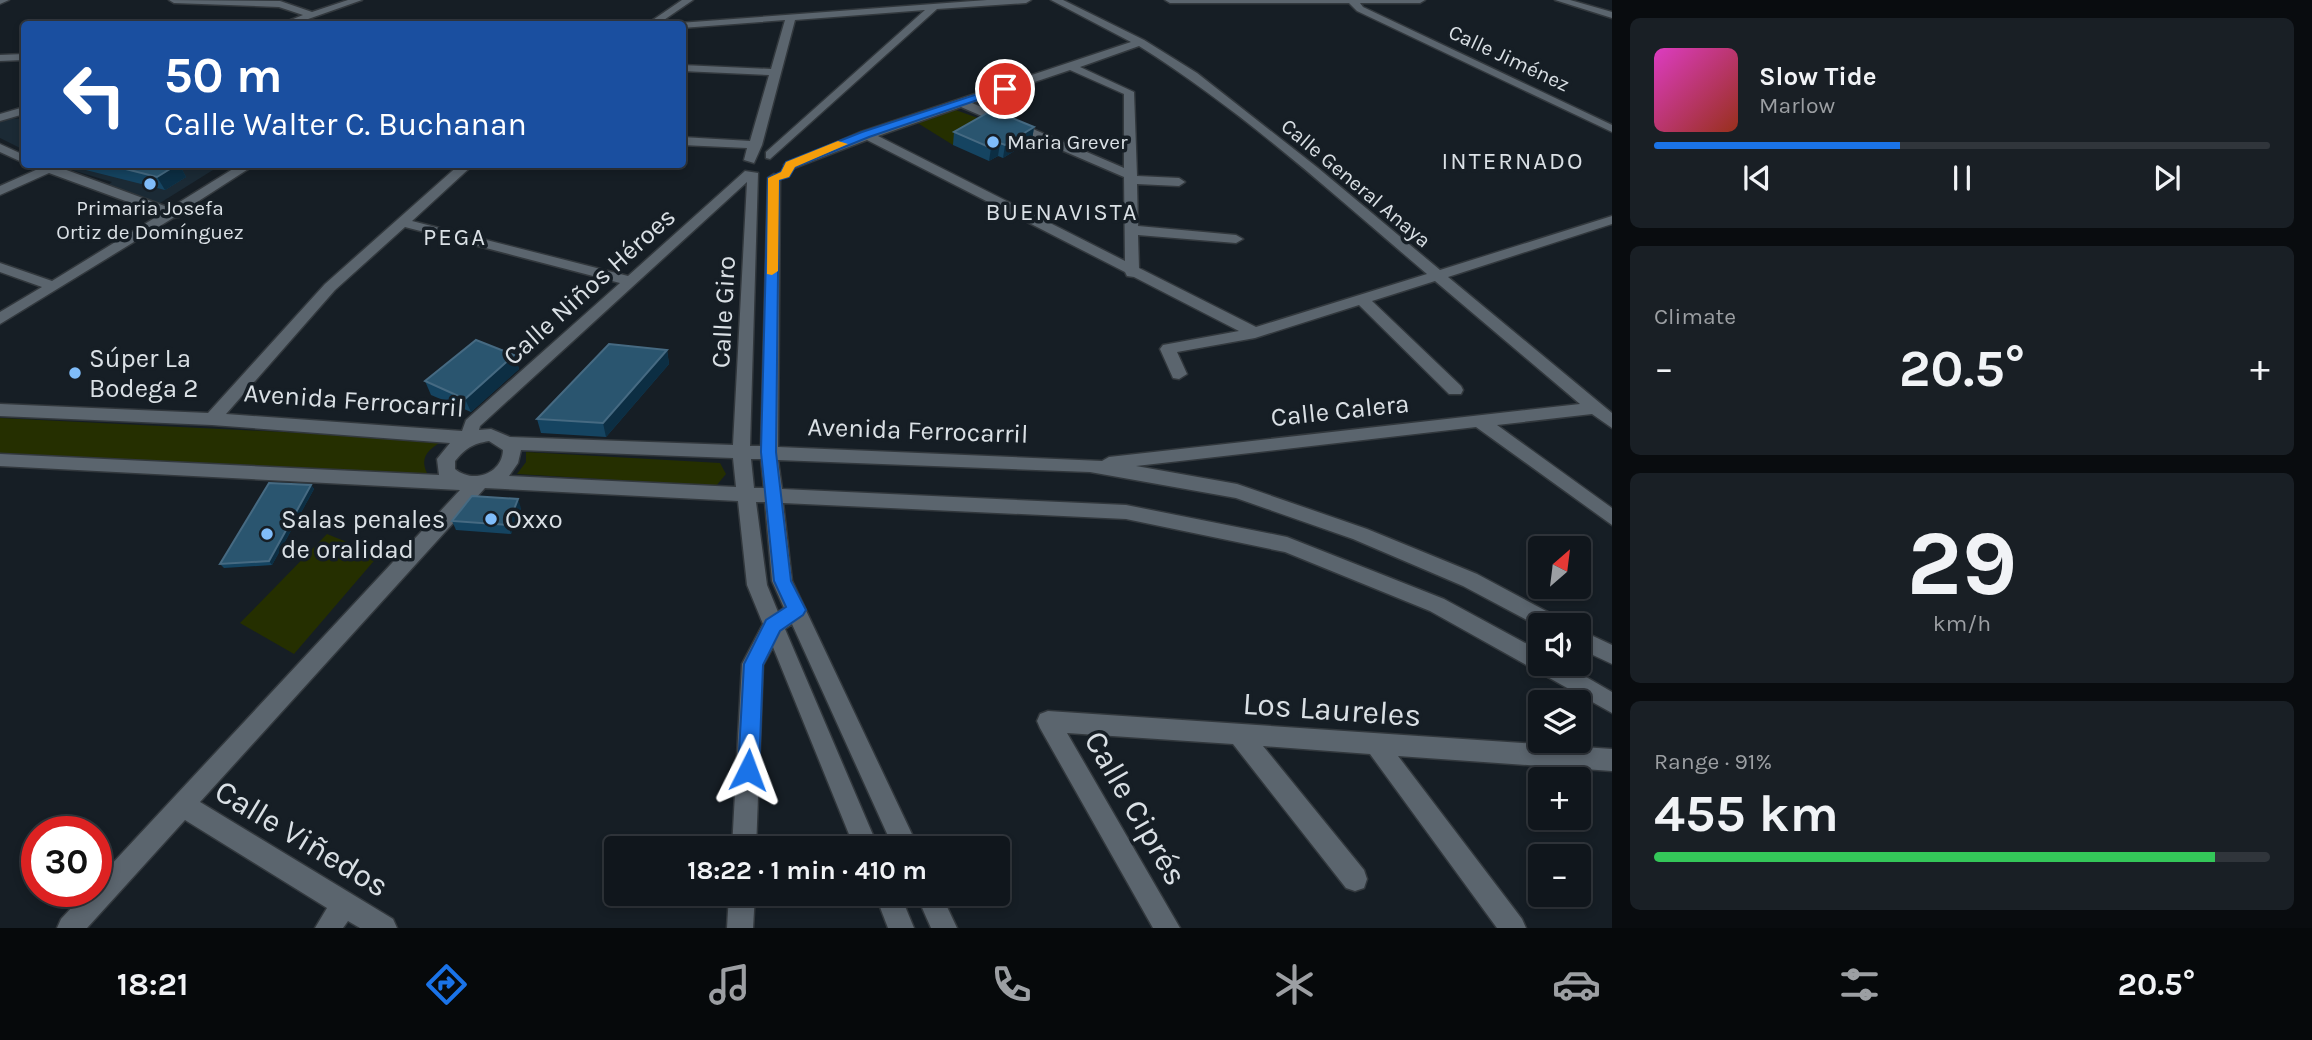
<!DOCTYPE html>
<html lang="en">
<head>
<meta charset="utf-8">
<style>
	body { margin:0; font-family:Karla,sans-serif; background:#191f25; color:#f1f3f6; height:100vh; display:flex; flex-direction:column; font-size:26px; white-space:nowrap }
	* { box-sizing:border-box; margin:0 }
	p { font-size:23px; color:#9c9fa3 }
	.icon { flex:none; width:38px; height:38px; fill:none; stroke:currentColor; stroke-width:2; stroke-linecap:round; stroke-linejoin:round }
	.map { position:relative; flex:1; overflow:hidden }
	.details { display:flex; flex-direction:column; gap:18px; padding:18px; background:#090c0f; width:700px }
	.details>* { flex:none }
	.banner { position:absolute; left:21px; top:21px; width:665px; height:147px; border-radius:7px; box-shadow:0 4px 10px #0003,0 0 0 2px #30353b; background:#1a4fa0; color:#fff; overflow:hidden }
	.needle { width:46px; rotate:28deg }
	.fabs { position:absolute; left:1528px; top:536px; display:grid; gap:14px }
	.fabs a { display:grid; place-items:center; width:63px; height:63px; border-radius:7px; background:#10161c; box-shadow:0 4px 10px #0003,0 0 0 2px #30353b; font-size:35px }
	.speed { position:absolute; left:21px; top:816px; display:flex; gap:14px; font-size:35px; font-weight:700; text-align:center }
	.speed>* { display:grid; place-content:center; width:91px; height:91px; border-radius:50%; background:#10161c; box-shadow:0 4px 10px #0003,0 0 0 2px #30353b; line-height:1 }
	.speed .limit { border:10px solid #d22; background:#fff; color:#111 }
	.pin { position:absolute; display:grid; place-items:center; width:60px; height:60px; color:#fff; margin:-30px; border:4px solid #fff; border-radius:50%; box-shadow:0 2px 7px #0007 }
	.me { position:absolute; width:77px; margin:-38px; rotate:3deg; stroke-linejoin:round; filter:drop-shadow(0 0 5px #0008) }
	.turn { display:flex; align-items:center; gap:24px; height:147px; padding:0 28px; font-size:32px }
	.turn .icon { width:91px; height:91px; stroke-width:2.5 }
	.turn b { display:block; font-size:49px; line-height:60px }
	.big { font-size:52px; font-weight:700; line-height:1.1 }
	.details .widget { flex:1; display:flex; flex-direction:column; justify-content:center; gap:10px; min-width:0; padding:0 24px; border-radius:10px; background:#191f25 }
	.details .dial { align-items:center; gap:0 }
	.dial b { font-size:91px; line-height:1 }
	.song { display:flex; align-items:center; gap:21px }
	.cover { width:84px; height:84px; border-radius:10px; background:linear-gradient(135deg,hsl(310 70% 55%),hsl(10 70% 35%)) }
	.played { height:7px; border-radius:4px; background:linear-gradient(90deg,#1a73e8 40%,#30353b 40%) }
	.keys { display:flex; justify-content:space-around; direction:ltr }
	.heat { display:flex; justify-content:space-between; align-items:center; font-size:38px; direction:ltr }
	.charge { height:10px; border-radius:5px; background:linear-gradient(90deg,#34c759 91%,#30353b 0) }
	.trip { position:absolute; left:604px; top:836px; width:406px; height:70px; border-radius:7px; background:#10161c; box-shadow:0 4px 10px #0003,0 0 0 2px #30353b; font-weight:700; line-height:70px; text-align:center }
	.dock { display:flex; height:112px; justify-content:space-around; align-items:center; background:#06090b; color:#9c9fa3 }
	.dock .icon { width:49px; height:49px }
	.dock .selected { color:#1a73e8 }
	.dock b { font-size:32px; color:#f1f3f6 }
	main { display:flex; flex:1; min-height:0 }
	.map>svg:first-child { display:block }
	.built { fill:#1b2a35 }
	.green { fill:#252f00 }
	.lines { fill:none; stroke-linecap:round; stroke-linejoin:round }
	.minor-casing { stroke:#32383d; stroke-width:3 }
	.minor { fill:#5b656e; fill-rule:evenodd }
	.wall { fill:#154461 }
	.shaded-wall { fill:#0c2e43 }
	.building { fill:#2a556f; stroke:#466a82; stroke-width:2 }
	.route { fill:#1a73e8; stroke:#114b97; stroke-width:2 }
	.slow { fill:#f59e0b }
	.poi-dot { fill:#80bdfa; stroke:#161e25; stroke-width:2.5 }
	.labels { text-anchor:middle; stroke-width:7; stroke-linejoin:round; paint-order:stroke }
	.far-street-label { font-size:21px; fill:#dae0e5; stroke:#161e25 }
	.far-poi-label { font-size:21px; fill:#dae0e5; stroke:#161e25; text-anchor:start }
	.far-quarter-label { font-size:24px; letter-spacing:2px; fill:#dae0e5; stroke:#161e25 }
	.street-label { font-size:26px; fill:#dae0e5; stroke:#161e25 }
	.poi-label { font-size:26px; fill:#dae0e5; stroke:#161e25; text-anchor:start }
	.near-street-label { font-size:32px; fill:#dae0e5; stroke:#161e25 }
</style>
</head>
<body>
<main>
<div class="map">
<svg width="1612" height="928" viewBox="0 0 1612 928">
	<rect width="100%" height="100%" fill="#161e25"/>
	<g class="built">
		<polygon points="7,118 24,119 24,150 0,138 0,121"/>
		<polygon points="55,165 221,165 160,203 107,186 112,182"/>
	</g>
	<g class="green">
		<polygon points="953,109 986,121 987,125 953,145 916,122"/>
		<path d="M0,418l444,22c-15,9 -26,17 -16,35l-428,-22z"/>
		<polygon points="526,452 720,463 726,474 716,486 517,474 526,462"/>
		<polygon points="327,534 379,555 294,654 240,623"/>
	</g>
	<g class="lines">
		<defs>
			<g id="minor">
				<polygon points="0,0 9,0 0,4"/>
				<polygon points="169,0 280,1 312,12 348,0 362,0 294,24 281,24 303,15 279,7 174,3"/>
				<polygon points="682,0 693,0 658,24 647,24"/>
				<polygon points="987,0 1031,0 1026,3 937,9 770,159 766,158 766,152 925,10 795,20 762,145 754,163 744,160 747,148 682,145 682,137 750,141 769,75 682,71 682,65 771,69 785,20 682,28 682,24 679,23"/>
				<path d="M1051,0h12l81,40 53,33 121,95 122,102 172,-54v8l-164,53 164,136v15l-20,-14 -95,11 115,83v17l-136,-98 -340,39 101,18 130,45 110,45 84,45 3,6h-24v2l-77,-41 -110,-47 -117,-41 -146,-26 -312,-12 4,29 344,16 161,32 157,62 96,52v12h22l50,29v21l-182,-102 -145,-59 -159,-33 -343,-16 9,78 127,268h-25l-102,-225 -7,5 94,220h-24l-82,-202 -10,18 -7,184h-24l10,-185 21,-40 -16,-39 -9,-84 -253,-13 -285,314 193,117 4,9h-37l-12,-7 -5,7h-28l12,-20 -142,-88 -98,108h-30l4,-9 26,-28h9v-10l364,-391 -460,-24v-12l439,21 -2,-16 13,-16 -238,-18 -212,-9v-12l208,9 117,-129 135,-120h14l-62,57 216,55 117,-105 13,2 -8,273h11l7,-268 6,-4 6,4 -2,269 324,14 7,-4 471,-53 -145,-123 -63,20 89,85 2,4 -2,4h-12l-90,-89 -104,33 -78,14 10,22 -8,5 -6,-1 -13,-29 3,-4 76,-14 -105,-54 -7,-1 -2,-4 -258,-132 -73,28 -10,-3 77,-33 270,-90zM1139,46c104,65 195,149 288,228l-171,53 -117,-59 -1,-33 98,8 7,-4 -7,-4 -98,-9 -1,-42 42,2 6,-4 -6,-4 -42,-2 -3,-84 -54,-25zM1070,70l54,24v74l-152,-65zM961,107l163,70 1,84 -247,-125zM747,182l-14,263 -223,-8 -19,-8 -12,1 1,-4zM405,227l215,56 -154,137 -4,11 -236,-17 109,-124zM489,441l14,9c-1,24 -30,34 -48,19v-8c11,-13 17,-17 34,-20zM521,450l212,8 3,29 -227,-11 9,-13zM751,459h10l3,29h-10zM756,502h9l7,79 12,27 -6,4 -11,-27z"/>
				<polygon points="1165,0 1425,0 1420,3 1360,3 1363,7 1612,125 1612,132 1357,11 1349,3 1170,3"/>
				<polygon points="1555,0 1570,0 1612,12 1612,18"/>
				<polygon points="24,54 24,60 0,61 0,55"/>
				<polygon points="24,107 24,114 0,121 0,114"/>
				<polygon points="0,144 24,155 24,163 0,152"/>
				<polygon points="31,164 50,164 170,208 241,164 256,164 180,213 179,217 173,218 0,324 0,312 42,287 0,272 0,263 52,281 161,214 49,173 0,195 0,186 38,169"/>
				<polygon points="1578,629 1612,645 1612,664 1578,648"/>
				<polygon points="1048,711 1612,749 1612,771 1398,756 1522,919 1526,928 1497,928 1370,754 1263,746 1364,870 1367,879 1364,888 1355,891 1346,888 1233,744 1067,733 1180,928 1153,928 1040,728 1037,721 1040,714"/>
				<polygon points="729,894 755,894 753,928 727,928"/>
				<polygon points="875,894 900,894 914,928 888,928"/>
				<polygon points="916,894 941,894 957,928 931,928"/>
			</g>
		</defs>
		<use href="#minor" class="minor-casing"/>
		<use href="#minor" class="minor"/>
	</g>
	<g class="wall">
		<polygon points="1034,127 1032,140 1003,158 998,156 989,161 953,145 954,132"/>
		<polygon points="62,164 179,164 186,177 165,190"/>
		<polygon points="667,350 669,364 606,437 541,433 537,419"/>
		<polygon points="514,355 519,369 471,412 431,395 425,381"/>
		<polygon points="311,485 314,489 272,565 224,568 220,564"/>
		<polygon points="521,508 511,534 456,530 452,521"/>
	</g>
	<g class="shaded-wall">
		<polygon points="1034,127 1032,140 1003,158 1005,145"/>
		<polygon points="1000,143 998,156 989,161 991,148"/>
		<polygon points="179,164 186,177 165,190 157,177"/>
		<polygon points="667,350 669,364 606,437 603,423"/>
		<polygon points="514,355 519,369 471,412 465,399"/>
		<polygon points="311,485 314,489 272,565 269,561"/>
		<polygon points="518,499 521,508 511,534 508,525"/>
	</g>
	<g class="building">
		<polygon points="989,112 1000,113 1034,127 1005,145 1000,143 991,148 954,132"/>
		<polygon points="106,164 178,164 157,177"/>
		<polygon points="476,340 514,355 465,399 425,381"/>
		<polygon points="609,344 667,350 603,423 537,419"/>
		<polygon points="269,483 311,485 269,561 220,564"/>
		<polygon points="472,496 518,499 508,525 452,521"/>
	</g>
	<polygon class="route" points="1002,86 1010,89 869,137 795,167 789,177 779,180 776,452 791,581 806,610 803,615 780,631 763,665 759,770 755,777 748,780 741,777 738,770 744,664 766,620 786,607 774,581 761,452 768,178 781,172 786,162 862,132"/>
	<polygon class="slow" points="838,141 848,144 795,167 789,177 779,180 778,271 772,275 767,274 768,178 781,172 786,162"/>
	<g class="poi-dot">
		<circle cx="993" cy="142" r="7"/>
		<circle cx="150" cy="184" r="7"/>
		<circle cx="75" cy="373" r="7"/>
		<circle cx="491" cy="519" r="7"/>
		<circle cx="267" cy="534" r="7"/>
	</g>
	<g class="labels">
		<g class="far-street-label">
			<text transform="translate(1509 58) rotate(25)" y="7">Calle Jiménez</text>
			<text transform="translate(1356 183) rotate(40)" y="7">Calle General Anaya</text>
		</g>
		<g class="far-poi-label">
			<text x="1007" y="149">Maria Grever</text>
			<text x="150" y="215" text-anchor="middle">Primaria Josefa<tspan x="150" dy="24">Ortiz de Domínguez</tspan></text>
		</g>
		<g class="far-quarter-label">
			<text x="1513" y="169">INTERNADO</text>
			<text x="1062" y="220">BUENAVISTA</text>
			<text x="455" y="245">PEGA</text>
		</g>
		<g class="street-label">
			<text transform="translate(589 286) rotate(-42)" y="9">Calle Niños Héroes</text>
			<text transform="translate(723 312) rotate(-87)" y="9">Calle Giro</text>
			<text transform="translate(354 400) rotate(4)" y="9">Avenida Ferrocarril</text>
			<text transform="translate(1340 410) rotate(-6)" y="9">Calle Calera</text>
			<text transform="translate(918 430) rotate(2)" y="9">Avenida Ferrocarril</text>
		</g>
		<g class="poi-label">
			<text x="89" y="367">Súper La<tspan x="89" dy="30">Bodega 2</tspan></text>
			<text x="281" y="528">Salas penales<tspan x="281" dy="30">de oralidad</tspan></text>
			<text x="505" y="528">Oxxo</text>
		</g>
		<g class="near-street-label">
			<text transform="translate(1332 709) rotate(4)" y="11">Los Laureles</text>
			<text transform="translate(1136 808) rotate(60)" y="11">Calle Ciprés</text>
			<text transform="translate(302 838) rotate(31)" y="11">Calle Viñedos</text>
		</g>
	</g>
</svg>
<div class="fabs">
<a><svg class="needle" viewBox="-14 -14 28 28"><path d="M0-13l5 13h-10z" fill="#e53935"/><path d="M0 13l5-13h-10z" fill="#9c9fa3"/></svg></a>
<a><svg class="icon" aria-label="sound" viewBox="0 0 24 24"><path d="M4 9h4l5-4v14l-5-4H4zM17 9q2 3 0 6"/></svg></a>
<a><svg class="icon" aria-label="layers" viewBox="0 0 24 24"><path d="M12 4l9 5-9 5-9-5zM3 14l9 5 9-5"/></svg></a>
<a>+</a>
<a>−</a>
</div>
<div class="speed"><div class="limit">30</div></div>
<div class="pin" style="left:1005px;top:89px;background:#d93025"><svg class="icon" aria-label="arrive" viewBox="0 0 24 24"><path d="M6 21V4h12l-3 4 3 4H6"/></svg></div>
<svg class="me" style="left:748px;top:770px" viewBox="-20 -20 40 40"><path d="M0-17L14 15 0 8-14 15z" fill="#1a73e8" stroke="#fff" stroke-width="4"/></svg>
<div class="trip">18:22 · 1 min · 410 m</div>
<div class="banner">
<div class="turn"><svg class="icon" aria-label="left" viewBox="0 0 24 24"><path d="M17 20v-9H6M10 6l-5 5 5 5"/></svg><div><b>50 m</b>Calle Walter C. Buchanan</div></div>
</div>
</div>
<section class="details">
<div class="widget">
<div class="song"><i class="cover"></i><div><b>Slow Tide</b><p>Marlow</p></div></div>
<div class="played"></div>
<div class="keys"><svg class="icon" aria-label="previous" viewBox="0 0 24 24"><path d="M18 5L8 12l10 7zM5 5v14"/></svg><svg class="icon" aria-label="pause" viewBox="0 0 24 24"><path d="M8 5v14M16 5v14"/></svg><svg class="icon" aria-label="next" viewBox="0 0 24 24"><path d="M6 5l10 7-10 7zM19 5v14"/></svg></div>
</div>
<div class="widget"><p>Climate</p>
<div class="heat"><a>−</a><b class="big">20.5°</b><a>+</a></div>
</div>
<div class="widget dial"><b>29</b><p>km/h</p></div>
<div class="widget"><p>Range · 91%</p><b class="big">455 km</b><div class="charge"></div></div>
</section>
</main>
<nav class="dock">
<b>18:21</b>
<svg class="icon selected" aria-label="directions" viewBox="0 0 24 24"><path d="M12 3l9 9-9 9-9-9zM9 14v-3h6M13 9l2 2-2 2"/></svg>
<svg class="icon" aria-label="music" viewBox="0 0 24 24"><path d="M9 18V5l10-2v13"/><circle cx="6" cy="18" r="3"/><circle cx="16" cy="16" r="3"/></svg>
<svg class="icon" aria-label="phone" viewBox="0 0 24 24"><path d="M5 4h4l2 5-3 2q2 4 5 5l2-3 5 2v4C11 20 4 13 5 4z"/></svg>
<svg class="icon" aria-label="climate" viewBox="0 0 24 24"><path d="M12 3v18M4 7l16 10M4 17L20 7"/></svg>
<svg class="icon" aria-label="car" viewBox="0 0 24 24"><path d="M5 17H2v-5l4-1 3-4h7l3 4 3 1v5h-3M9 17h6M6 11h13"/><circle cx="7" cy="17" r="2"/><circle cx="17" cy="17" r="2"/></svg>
<svg class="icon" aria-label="filters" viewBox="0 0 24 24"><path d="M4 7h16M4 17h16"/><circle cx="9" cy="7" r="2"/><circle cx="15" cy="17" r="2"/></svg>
<b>20.5°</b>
</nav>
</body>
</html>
